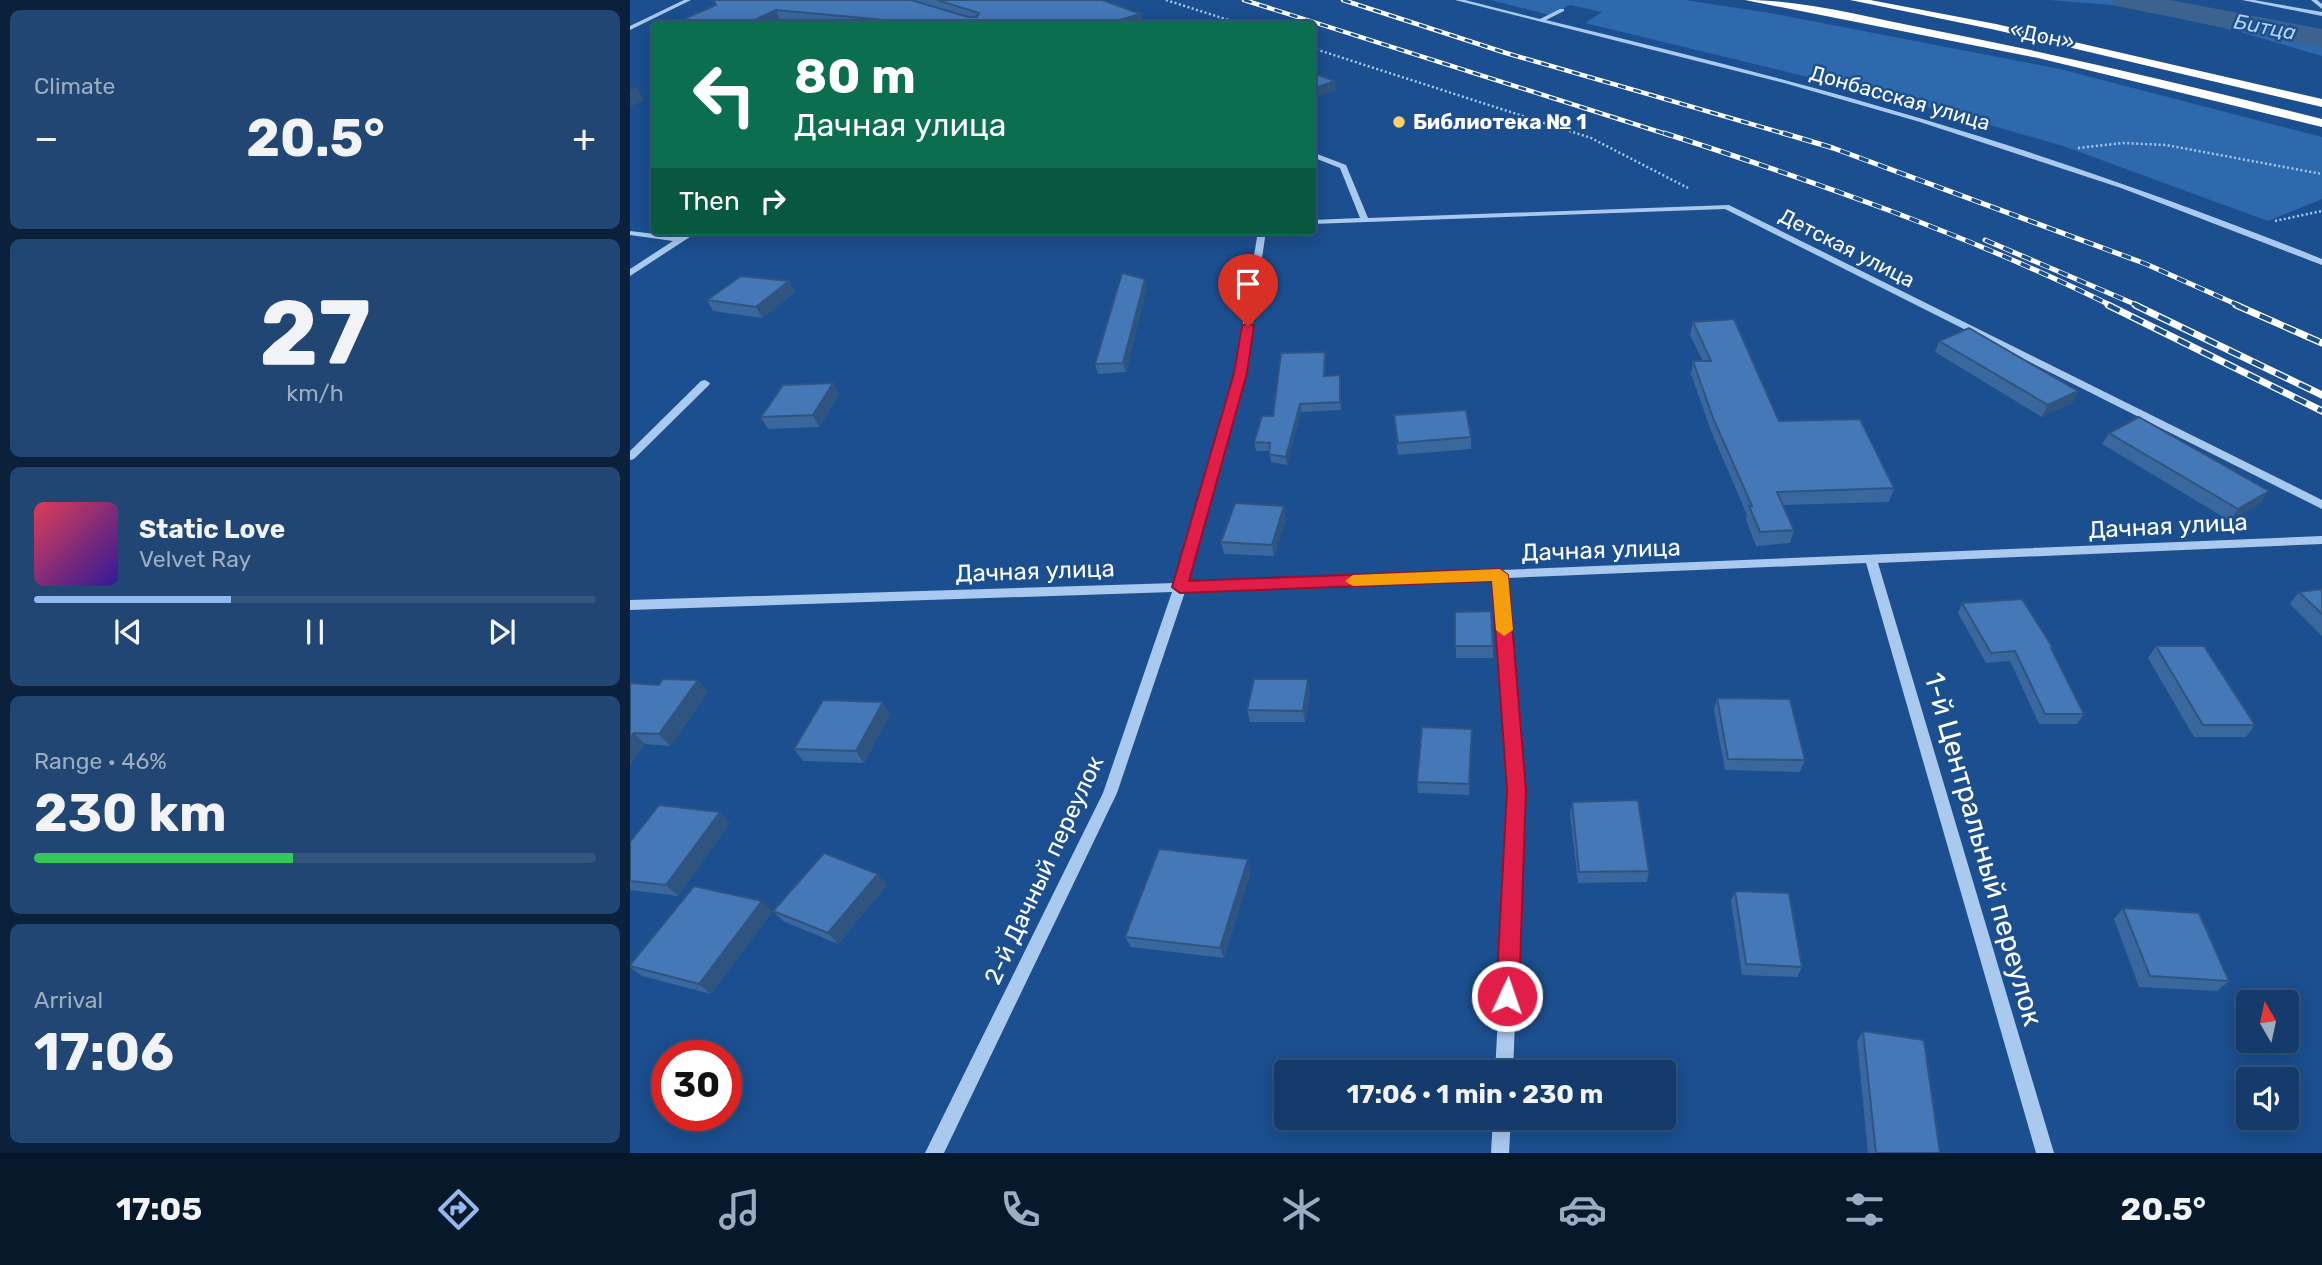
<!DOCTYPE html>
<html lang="en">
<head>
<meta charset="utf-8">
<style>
	body { margin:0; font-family:Rubik,sans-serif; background:#214673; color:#f1f3f6; height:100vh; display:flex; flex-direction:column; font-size:26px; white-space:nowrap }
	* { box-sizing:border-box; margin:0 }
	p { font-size:23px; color:#9dadc1 }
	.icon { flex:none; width:38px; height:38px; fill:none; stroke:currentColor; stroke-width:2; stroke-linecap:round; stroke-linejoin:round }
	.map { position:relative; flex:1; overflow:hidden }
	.sheet { display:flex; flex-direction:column; gap:10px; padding:10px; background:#0b203b; width:630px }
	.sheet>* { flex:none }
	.guide { position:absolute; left:21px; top:21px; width:665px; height:214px; border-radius:7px; box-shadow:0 4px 18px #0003,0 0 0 2px #33557e; background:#0b6e4f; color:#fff; overflow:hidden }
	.needle { width:46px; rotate:351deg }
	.controls { position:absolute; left:1606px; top:990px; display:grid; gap:14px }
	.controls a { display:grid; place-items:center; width:63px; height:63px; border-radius:7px; background:#143b6b; box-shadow:0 4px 18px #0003,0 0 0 2px #33557e; font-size:35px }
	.speed { position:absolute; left:21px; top:1040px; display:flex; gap:14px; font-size:35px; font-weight:700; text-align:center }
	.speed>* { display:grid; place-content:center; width:91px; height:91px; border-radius:50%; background:#143b6b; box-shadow:0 4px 18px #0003,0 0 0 2px #33557e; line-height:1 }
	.speed .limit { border:10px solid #d22; background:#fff; color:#111 }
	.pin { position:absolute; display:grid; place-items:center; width:60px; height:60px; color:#fff; margin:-72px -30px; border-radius:50% 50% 50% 0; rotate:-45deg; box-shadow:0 0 7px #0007 }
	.pin .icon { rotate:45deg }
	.me { position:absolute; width:77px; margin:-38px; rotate:3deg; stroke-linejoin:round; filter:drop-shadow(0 0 5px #0008) }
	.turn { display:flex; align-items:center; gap:24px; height:147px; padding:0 28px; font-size:32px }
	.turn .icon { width:91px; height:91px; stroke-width:2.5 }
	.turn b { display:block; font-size:49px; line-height:60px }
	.then { display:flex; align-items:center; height:66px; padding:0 28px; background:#0003; gap:14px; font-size:26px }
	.big { font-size:52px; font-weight:700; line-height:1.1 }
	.sheet .card { flex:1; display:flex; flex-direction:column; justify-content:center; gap:10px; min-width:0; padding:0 24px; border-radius:10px; background:#214673 }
	.sheet .dial { align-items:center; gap:0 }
	.dial b { font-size:91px; line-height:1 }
	.song { display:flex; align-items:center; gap:21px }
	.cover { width:84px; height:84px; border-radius:10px; background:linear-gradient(135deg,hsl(350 70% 55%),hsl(250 70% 35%)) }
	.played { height:7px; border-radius:4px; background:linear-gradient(90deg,#90b9f0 35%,#33557e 35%) }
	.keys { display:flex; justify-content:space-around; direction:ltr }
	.heat { display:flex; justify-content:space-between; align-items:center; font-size:38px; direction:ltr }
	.charge { height:10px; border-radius:5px; background:linear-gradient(90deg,#34c759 46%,#33557e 0) }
	.trip { position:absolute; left:644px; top:1060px; width:402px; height:70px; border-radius:7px; background:#143b6b; box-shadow:0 4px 18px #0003,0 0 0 2px #33557e; font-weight:700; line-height:70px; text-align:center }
	.tab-bar { display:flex; height:112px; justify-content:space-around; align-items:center; background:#08182b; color:#9dadc1 }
	.tab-bar .icon { width:49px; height:49px }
	.tab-bar .selected { color:#90b9f0 }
	.tab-bar b { font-size:32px; color:#f1f3f6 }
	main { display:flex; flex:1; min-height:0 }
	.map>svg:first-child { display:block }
	.green { fill:#2e69ad }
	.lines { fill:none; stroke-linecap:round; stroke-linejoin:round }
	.river { fill:#3c6290; fill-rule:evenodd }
	.path { stroke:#a9c9ee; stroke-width:2.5; stroke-dasharray:2 2.5; stroke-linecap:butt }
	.minor { fill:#a9c9ee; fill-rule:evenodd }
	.highway { fill:#fff; fill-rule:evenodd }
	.rail-far2-casing { stroke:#fff; stroke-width:4.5 }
	.rail-far1-casing { stroke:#fff; stroke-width:5 }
	.rail-casing { stroke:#fff; stroke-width:7 }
	.rail-far2 { stroke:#1b4f8f; stroke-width:2.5; stroke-dasharray:8; stroke-linecap:butt }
	.rail-far1 { stroke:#1b4f8f; stroke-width:3.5; stroke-dasharray:10; stroke-linecap:butt }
	.rail { stroke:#1b4f8f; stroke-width:4.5; stroke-dasharray:13; stroke-linecap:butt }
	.wall { fill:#3a679d }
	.shaded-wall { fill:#305480 }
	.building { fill:#4478b7; stroke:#305480; stroke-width:2 }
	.route { fill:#e11d48; stroke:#92132f; stroke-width:2 }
	.slow { fill:#f59e0b }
	.poi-dot { fill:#ffd166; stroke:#1b4f8f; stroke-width:2.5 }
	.labels { text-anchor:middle; stroke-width:5; stroke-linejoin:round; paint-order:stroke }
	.far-water-label { font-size:21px; font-style:italic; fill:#b5d3f5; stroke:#1b4f8f }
	.far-street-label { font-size:21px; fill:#fff; stroke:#1b4f8f }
	.far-poi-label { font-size:21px; font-weight:bold; fill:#fff; stroke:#1b4f8f; text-anchor:start }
	.street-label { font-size:24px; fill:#fff; stroke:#1b4f8f }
	.near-street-label { font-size:28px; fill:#fff; stroke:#1b4f8f }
</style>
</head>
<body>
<main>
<section class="sheet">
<div class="card"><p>Climate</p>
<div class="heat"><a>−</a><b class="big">20.5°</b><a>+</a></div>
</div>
<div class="card dial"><b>27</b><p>km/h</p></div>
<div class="card">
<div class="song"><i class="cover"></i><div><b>Static Love</b><p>Velvet Ray</p></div></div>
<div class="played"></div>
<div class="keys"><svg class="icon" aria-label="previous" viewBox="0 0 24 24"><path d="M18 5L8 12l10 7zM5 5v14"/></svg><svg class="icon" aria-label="pause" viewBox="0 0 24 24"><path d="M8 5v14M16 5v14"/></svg><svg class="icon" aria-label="next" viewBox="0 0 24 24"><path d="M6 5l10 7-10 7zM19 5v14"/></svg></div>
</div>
<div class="card"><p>Range · 46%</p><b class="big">230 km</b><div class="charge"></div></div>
<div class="card"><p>Arrival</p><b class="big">17:06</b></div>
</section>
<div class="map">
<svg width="1692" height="1153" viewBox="0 0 1692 1153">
	<rect width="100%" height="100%" fill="#1b4f8f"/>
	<g class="green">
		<polygon points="860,0 1055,0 1140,13 1430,69 1692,137 1692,199 1638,221 1433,146 1277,101 955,23 972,12 940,5 920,15"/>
		<polygon points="1419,0 1540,0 1606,16 1678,41 1692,42 1692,56 1607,31 1493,6"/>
	</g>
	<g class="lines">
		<polygon class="river" points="1482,0 1540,0 1692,29 1692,47 1496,8 1486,6"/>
		<g class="path">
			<polyline points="536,0 611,24"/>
			<polyline points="682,48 961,138 1058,188"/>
			<polyline points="1448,148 1493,143 1536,145 1692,174"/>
			<polyline points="1645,221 1692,211"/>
		</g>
		<g class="minor">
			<polygon points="54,0 61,0 0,30 0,26"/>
			<path d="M825,0h10l75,19 20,-10h4v2l-18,9c127,31 255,62 380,100 134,40 266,87 396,139v6l-201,-77 -201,-66 -136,-39z"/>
			<polygon points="1612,0 1624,0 1692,12 1692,16"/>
			<polygon points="1681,0 1687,0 1692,4 1692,9"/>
			<polygon points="682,152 716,165 738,218 1099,205 1692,500 1692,509 1095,209 682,224 682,220 730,218 710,168 682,157"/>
			<polygon points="0,231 50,237 59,231 69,231 0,276 0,269 43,241 0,235"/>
			<polygon points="628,231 636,231 615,373 557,583 1692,536 1692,544 1248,563 1424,1153 1406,1153 1236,563 876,578 894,790 883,1073 865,1073 880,790 864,579 555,592 487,793 314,1153 295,1153 473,793 542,592 0,610 0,600 545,583 605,373"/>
			<polygon points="75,380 80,383 79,385 4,459 0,460 0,451 71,381"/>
			<polygon points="863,1118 881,1118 879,1153 861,1153"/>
		</g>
		<g class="highway">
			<path d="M1115,0c61,0 124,18 183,29 133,26 264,57 394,90v8l-284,-69z"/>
			<polygon points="1220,0 1240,0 1366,24 1692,99 1692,107 1366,30"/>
		</g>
		<defs>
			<g id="rail-far2">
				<polyline points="614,0 1039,135"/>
				<polyline points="713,0 876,53 1159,135"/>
			</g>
			<g id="rail-far1">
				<path d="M1034,133c152,49 305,102 448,173"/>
				<polyline points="1153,133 1203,148 1516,264 1610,306"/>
				<polyline points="1355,240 1509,306"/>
			</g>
			<g id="rail">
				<polyline points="1478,305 1692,411"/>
				<polyline points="1505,305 1692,395"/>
				<polyline points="1606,305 1692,343"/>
			</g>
		</defs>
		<use href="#rail-far2" class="rail-far2-casing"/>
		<use href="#rail-far1" class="rail-far1-casing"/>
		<use href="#rail" class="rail-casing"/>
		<use href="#rail-far2" class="rail-far2"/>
		<use href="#rail-far1" class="rail-far1"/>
		<use href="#rail" class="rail"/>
	</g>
	<g class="wall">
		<polygon points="282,0 472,0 511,14 513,23 507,24 209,24 150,19 86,5"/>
		<polygon points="24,32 24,44 19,35"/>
		<polygon points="159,281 165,292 132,318 83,311 77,300"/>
		<polygon points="517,287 496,372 468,374 465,364"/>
		<polygon points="1063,322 1149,421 1264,488 1259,502 1153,505 1164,530 1160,543 1126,546 1116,520 1117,515 1081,431 1061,374 1063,361 1073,361 1060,335"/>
		<polygon points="1309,341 1448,391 1442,403 1412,417 1305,352"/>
		<polygon points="695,352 696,360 695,376 710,375 711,410 671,412 657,465 641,462 639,451 626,451 624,442"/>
		<polygon points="203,383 209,395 189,427 138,429 131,417"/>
		<polygon points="764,415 841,437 841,449 768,455"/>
		<polygon points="1479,433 1631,503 1600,521 1472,444"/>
		<polygon points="656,518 644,556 594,554 591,542"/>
		<polygon points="1692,589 1692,636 1660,604 1669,592"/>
		<polygon points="1332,603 1423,648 1422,650 1454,714 1447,724 1409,724 1380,661 1356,663 1328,613"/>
		<polygon points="825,612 863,646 863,658 826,658"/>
		<polygon points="1526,646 1625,725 1616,737 1564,737 1518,658"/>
		<polygon points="0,683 29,685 78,692 40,746 15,744 0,765"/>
		<polygon points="680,691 675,722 620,722 617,710"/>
		<polygon points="1087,698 1175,760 1170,772 1095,770 1084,710"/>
		<polygon points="260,714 234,763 173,761 164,749"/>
		<polygon points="842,741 839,795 788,793 787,782"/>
		<polygon points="942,802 1019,871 1017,882 948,883 940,813"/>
		<polygon points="100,823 48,896 0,890 0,842"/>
		<polygon points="621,870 594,958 501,947 495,937"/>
		<polygon points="257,885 208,944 153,921 143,911"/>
		<polygon points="1105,891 1172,967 1167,977 1112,975 1101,901"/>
		<polygon points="132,901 142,912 81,994 12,976 0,967 0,965"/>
		<polygon points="1493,908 1599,981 1587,991 1509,987 1484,919"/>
		<polygon points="1233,1031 1310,1153 1238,1153 1227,1041"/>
	</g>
	<g class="shaded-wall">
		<polygon points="146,10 150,19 139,24 116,24"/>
		<polygon points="511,14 513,23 507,24 483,24 482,22"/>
		<polygon points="705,81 706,91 682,99 682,89"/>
		<polygon points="7,87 14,100 0,107 0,90"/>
		<polygon points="515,279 517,287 496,372 493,363"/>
		<polygon points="159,281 165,292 132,318 126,307"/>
		<polygon points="695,352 696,360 695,385 694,376"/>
		<polygon points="710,375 711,384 711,410 710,402"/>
		<polygon points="203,383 209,395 189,427 183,415"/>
		<polygon points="1448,391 1442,403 1412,417 1418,405"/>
		<polygon points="670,404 671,412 657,465 656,457"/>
		<polygon points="1639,491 1631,503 1600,521 1608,509"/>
		<polygon points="654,506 656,518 644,556 642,545"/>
		<polygon points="678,679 680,691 675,722 673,711"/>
		<polygon points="68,680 78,692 40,746 29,734"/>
		<polygon points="253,702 260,714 234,763 226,751"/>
		<polygon points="842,729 842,741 839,795 839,784"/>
		<polygon points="4,733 15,744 0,765 0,738"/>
		<polygon points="90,812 100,823 48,896 36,885"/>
		<polygon points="618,859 621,870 594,958 590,948"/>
		<polygon points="248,874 257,885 208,944 198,933"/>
		<polygon points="132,901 142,912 81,994 69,984"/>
	</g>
	<g class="building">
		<polygon points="84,0 281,0 338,17 347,17 349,13 307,0 472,0 511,14 482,22 488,24 282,24 287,23 146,10 116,24 42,24 86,5"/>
		<polygon points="682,73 705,81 682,89"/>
		<polygon points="492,273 515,279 493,363 465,364"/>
		<polygon points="111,276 159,281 126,307 77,300"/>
		<polygon points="1104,319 1149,421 1230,419 1264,488 1147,492 1164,530 1130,532 1119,506 1122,506 1083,418 1063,361 1081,361 1063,322"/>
		<polygon points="1339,328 1448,391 1418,405 1309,341"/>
		<polygon points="695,352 694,376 710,375 710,402 670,404 656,457 639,454 640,443 624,442 632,416 643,416 651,353"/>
		<polygon points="203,383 183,415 131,417 153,385"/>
		<polygon points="836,410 841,437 768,443 764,415"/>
		<polygon points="1509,417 1639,491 1608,509 1479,433"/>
		<polygon points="605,503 654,506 642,545 591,542"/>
		<polygon points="1692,589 1692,614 1669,592"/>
		<polygon points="1392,599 1423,648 1421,648 1454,714 1415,714 1385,651 1361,653 1332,603"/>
		<polygon points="861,611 863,646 825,646 825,612"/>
		<polygon points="1526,646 1574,646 1625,725 1573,725"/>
		<polygon points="33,679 68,680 29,734 4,733 0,738 0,683 29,685"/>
		<polygon points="624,679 678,679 673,711 617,710"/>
		<polygon points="1087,698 1160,699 1175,760 1098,759"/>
		<polygon points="193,700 253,702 226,751 164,749"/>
		<polygon points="792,727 842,729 839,784 787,782"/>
		<polygon points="1008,800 1019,871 949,872 942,802"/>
		<polygon points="29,805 90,812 36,885 0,881 0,842"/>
		<polygon points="529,849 618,859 590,948 495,937"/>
		<polygon points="194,853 248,874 198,933 143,911"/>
		<polygon points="64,886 132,901 69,984 0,966 0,965"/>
		<polygon points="1105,891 1159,893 1172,967 1116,964"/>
		<polygon points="1493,908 1569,913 1599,981 1520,976"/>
		<polygon points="1233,1031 1294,1040 1310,1153 1246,1153"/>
	</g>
	<polygon class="route" points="618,322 624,326 617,373 559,581 870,569 878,575 896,790 889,996 885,1003 877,1007 870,1003 866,996 877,790 862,581 550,593 542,587 604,373 612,326"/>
	<polygon class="slow" points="870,569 878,575 883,630 874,636 866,630 862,581 723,586 715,581 723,575"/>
	<circle class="poi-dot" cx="769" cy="122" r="7"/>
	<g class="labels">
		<g class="far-water-label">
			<text transform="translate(1635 27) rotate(11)" y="7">Битца</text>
		</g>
		<g class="far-street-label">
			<text transform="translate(1412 36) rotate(12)" y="7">«Дон»</text>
			<text transform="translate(1270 98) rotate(16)" y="7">Донбасская улица</text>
			<text transform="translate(1217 248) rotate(27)" y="7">Детская улица</text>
		</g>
		<g class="far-poi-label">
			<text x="783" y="129">Библиотека № 1</text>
		</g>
		<g class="street-label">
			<text transform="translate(1538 526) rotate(-3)" y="8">Дачная улица</text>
			<text transform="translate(971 550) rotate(-2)" y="8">Дачная улица</text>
			<text transform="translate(405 571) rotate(-2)" y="8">Дачная улица</text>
			<text transform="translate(414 870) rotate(-65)" y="8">2-й Дачный переулок</text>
		</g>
		<g class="near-street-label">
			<text transform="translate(1354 849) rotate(74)" y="10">1-й Центральный переулок</text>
		</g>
	</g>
</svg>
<div class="controls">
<a><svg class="needle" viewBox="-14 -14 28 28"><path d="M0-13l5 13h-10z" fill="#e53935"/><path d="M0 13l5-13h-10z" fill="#9dadc1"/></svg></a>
<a><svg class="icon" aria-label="sound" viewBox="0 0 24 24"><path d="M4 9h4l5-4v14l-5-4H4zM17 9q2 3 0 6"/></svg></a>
</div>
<div class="speed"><div class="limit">30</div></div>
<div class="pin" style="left:618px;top:326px;background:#d93025"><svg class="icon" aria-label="arrive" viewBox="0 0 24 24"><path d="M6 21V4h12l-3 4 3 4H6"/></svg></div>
<svg class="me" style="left:877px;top:996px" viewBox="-20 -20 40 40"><circle r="17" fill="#e11d48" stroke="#fff" stroke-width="3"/><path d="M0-11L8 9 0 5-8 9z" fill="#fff"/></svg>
<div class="trip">17:06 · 1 min · 230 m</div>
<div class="guide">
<div class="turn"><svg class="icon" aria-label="left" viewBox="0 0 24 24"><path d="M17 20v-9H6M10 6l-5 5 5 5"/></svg><div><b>80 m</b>Дачная улица</div></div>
<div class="then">Then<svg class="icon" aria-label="right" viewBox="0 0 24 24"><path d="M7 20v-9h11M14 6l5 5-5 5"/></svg></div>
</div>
</div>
</main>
<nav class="tab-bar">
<b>17:05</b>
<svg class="icon selected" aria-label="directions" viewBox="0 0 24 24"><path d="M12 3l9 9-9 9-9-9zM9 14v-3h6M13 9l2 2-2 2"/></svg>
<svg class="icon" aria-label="music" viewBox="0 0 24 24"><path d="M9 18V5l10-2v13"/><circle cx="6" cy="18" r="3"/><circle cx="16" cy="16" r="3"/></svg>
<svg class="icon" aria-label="phone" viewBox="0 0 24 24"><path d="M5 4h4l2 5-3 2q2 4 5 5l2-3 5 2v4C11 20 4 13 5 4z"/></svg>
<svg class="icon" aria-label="climate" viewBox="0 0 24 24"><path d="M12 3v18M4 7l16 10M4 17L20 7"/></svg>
<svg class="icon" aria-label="car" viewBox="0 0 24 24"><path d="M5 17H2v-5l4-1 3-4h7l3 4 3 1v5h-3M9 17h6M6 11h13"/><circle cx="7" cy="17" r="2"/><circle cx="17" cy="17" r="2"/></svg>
<svg class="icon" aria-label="filters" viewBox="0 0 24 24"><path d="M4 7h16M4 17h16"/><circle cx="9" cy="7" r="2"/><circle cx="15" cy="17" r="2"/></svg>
<b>20.5°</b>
</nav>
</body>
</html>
